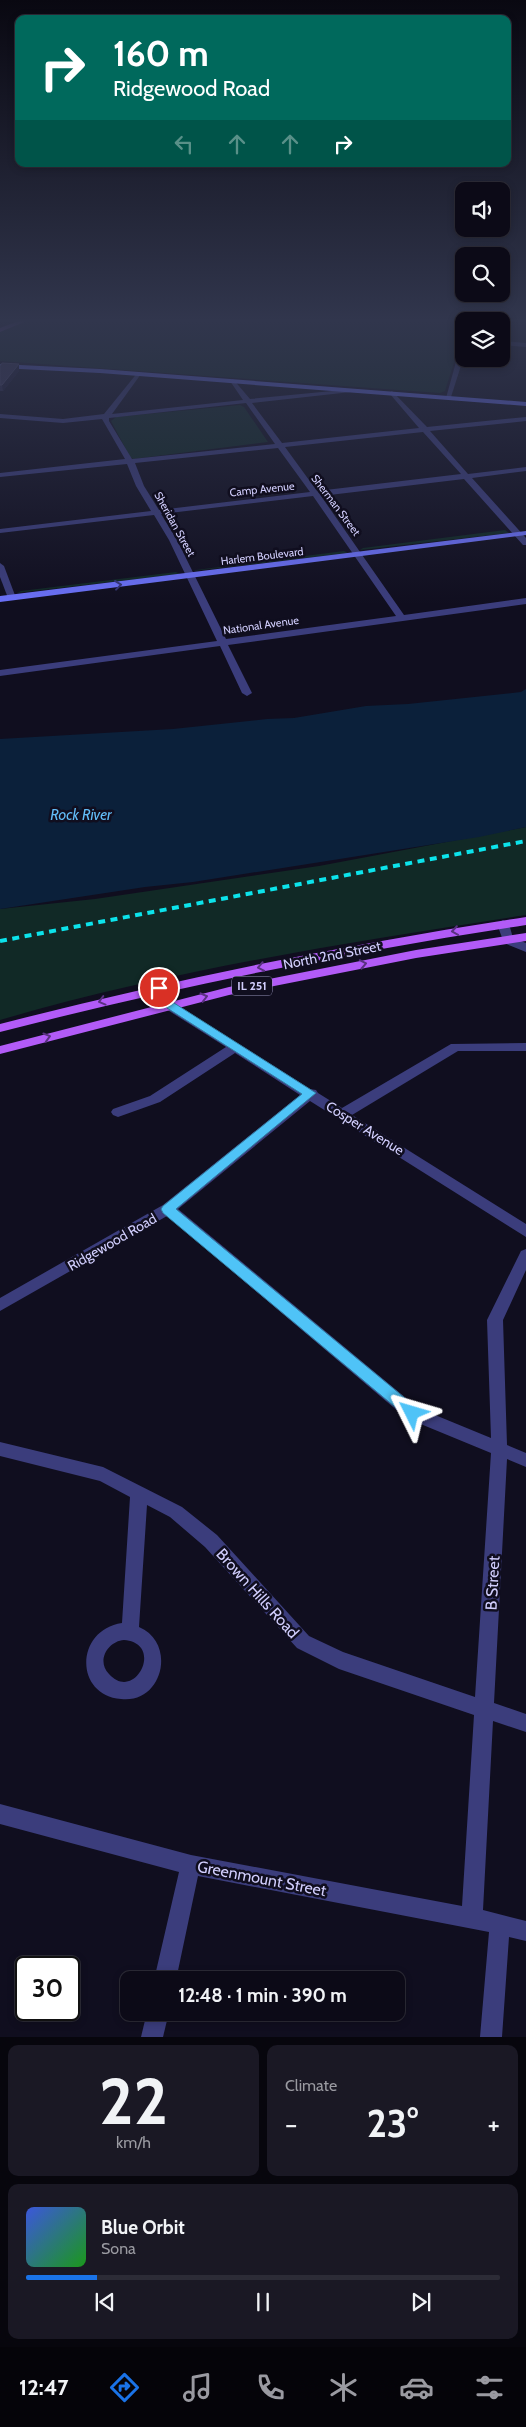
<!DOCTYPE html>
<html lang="en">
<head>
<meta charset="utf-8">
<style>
	body { margin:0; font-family:Cabin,sans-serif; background:#1a1824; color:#f1f3f6; height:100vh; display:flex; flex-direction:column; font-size:19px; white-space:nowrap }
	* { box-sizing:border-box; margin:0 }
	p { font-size:16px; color:#9a9aa1 }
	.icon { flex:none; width:28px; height:28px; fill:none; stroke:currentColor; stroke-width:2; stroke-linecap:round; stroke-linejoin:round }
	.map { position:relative; height:2037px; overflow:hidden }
	.details { display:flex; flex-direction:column; gap:8px; padding:8px; background:#07060d; flex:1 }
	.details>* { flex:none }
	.banner { position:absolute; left:15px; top:15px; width:496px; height:152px; border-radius:10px; box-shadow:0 2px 8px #0003,0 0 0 1px #2c2b36; background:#00695c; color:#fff; overflow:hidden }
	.buttons { position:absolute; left:455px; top:182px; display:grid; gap:10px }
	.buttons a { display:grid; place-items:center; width:55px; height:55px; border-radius:10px; background:#0c0a17; box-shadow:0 2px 8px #0003,0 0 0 1px #2c2b36; font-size:25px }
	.speed { position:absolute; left:15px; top:1956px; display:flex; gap:10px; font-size:25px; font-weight:700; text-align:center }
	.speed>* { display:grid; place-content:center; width:65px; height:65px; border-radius:50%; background:#0c0a17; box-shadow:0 2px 8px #0003,0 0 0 1px #2c2b36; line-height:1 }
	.speed .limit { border:2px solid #111; border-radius:8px; background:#fff; color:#111 }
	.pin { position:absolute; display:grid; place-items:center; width:42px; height:42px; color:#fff; margin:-21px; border:2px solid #fff; border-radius:50%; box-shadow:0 1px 5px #0007 }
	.me { position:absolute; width:55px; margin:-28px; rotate:310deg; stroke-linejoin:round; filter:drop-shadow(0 0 4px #0008) }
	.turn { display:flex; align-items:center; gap:18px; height:105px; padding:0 15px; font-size:22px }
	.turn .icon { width:65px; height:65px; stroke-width:2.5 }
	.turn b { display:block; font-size:35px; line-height:42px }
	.lanes { display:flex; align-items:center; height:48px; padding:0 15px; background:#0003; justify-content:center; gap:25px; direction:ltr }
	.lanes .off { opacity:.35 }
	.big { font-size:38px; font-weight:700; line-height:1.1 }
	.details .card { flex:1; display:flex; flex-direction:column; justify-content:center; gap:8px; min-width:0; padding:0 18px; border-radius:10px; background:#1a1824 }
	.details .dial { align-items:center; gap:0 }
	.dial b { font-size:65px; line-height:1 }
	.song { display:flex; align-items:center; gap:15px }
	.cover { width:60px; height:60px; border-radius:8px; background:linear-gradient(135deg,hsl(230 70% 55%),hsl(120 70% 35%)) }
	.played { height:5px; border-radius:2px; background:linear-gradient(90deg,#1a73e8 15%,#2c2b36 15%) }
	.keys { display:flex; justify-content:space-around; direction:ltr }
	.heat { display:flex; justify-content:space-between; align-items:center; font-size:28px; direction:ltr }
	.details .tiles { flex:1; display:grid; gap:8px; grid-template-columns:1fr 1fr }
	.card:last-child { grid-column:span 2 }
	.trip { position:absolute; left:120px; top:1971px; width:285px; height:50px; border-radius:10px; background:#0c0a17; box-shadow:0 2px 8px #0003,0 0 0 1px #2c2b36; font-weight:700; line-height:50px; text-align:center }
	.tabs { display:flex; height:80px; justify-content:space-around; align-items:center; background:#050409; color:#9a9aa1 }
	.tabs .icon { width:35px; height:35px }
	.tabs .active { color:#1a73e8 }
	.tabs b { font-size:22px; color:#f1f3f6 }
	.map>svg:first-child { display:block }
	.green { fill:#112926 }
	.water { fill:#0b203a }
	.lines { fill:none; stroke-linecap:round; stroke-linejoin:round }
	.street { fill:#3b3d7c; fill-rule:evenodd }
	.secondary { fill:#6a70f7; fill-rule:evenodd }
	.primary { fill:#b25bf7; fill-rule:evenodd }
	.rail { stroke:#0ce3eb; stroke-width:4; stroke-dasharray:7 5.5; stroke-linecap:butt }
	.wall { fill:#2c284c }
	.shaded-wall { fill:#1a1632 }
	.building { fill:#3e395f; stroke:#555178 }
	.oneway { stroke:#343575 }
	.oneway2 { stroke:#593180 }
	.route { fill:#4fc3f7; stroke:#337fa1 }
	.labels { text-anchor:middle; stroke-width:5; stroke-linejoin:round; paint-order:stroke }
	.far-street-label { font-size:11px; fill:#d1cefd; stroke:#100e1f }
	.shield { fill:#100e1f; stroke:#9794ba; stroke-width:1 }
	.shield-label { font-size:12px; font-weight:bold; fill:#d1cefd }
	.street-label { font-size:14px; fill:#d1cefd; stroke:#100e1f }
	.water-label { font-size:15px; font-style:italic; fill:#62bcf7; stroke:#100e1f }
	.near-street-label { font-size:16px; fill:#d1cefd; stroke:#100e1f }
</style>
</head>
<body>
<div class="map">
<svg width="526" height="2037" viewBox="0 0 526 2037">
	<rect width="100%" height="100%" fill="#100e1f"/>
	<g class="green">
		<polygon points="30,320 467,320 464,321 464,330 445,391 440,393 0,361 0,332"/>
		<polygon points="240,405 244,407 268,442 133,459 130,457 111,421 116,417"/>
		<polygon points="505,530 509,533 360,550 363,548"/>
		<polygon points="344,551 348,553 193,571 196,570"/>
		<polygon points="176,572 180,574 17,593 21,591"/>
		<path d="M526,827v88c-177,27 -354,55 -526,105v-111l95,-10 224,-33z"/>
	</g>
	<polygon class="water" points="526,689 526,827 479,837 193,882 145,887 0,909 0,739 173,729 267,719 294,718 366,706 408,704 521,692"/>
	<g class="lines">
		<g class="street">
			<polygon points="501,341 526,343 526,347 501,345"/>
			<polygon points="464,342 464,356 451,397 446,398 461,344"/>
			<path d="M138,372l3,2 -29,40 131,-14 -13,-19 3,-2 17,20 103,-10v2l-2,1 -99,11 30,40 137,-15 -29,-34 -1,-1 3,-2 35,36 99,-10v4l-96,10 38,43 58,-7v4l-54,7 54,60v7h-3l-59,-66 -143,17 83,119 122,-17v6l-298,41 24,48 -5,3 -5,-3 -22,-47 -220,30v-6l217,-29 -48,-101 -15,-25 -154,18v-4l151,-18 -15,-25 -9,-22 -127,13v-4l125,-14 -23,-40 -39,4 -63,-5v-4l63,5 41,-5zM246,403l29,41 -143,15 -23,-38v-3zM423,432l38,42 -144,17 -32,-44zM278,448l32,44 -151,18 -15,-24 -9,-23zM313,496l83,120 -170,23 -49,-99 -16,-26z"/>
			<polygon points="0,563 4,566 16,598 15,600 8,598 0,577"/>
			<polygon points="503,920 509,924 513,938 526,943 526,952 504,943 497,924"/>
			<path d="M159,984l4,1 11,18 136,86 6,1 2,3 24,15 109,-64 75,-1v8h-68l-106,64 174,109v13l-216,-136 -132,108 240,199 73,30 -4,-118 34,-69 5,-2v21l-23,50 4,125 19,8v14l-19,-8 -13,244 32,11v18l-33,-11 -10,189 43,11v20l-17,-4 -7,100h-22l9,-105 -291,-56 -22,104h-22l25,-108 -179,-48v-20l191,51 271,51 12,-191 -135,-46 -42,-21 -92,-101 -35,-30 -23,-12 -8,122c38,16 24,77 -18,72 -47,-4 -46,-69 1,-76l8,-126 -30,-16 -100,-25v-14l103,25 79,40 35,28 92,101 34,16 132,45 16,-244 -85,-35 -239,-202 -167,95v-13l163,-93 137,-110 -65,-42 -75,49 -42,15 -5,-2 -2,-3 2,-3 37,-13 76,-49 -60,-38 -13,-21zM124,1640c41,3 11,63 -15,34 -13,-13 -1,-33 15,-34z"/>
			<polygon points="147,2012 169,2012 163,2037 141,2037"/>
		</g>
		<g class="secondary">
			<polygon points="0,364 100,369 526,402 526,406 100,373 0,368"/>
			<polygon points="526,531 526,535 0,602 0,596"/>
		</g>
		<g class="primary">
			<polygon points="21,320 29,320 0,332 0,328"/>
			<path d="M526,917v8c-177,27 -352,62 -526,107v-8c174,-45 349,-80 526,-107z"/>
			<polygon points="526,933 526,941 416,958 229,995 0,1054 0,1046 229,987 416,950"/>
		</g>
		<polyline class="rail" points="0,941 526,841"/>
	</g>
	<polygon class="wall" points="19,364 19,371 3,391 0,391 0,366"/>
	<polygon class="shaded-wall" points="19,364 19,371 3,391 2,385"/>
	<polygon class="building" points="2,363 19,364 2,385 0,385 0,366"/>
	<defs><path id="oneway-chevron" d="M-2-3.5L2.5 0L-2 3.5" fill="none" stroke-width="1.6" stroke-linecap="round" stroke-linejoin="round" transform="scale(1.25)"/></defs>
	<use class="oneway" href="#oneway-chevron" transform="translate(118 585) rotate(-7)"/>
	<g class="oneway2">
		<use href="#oneway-chevron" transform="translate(455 931) rotate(172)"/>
		<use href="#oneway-chevron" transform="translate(363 964) rotate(-11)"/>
		<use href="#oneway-chevron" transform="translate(261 967) rotate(169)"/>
		<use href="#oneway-chevron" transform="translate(204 997) rotate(-14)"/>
		<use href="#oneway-chevron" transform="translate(102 1001) rotate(165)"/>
		<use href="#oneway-chevron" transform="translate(47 1037) rotate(-16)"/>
	</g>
	<linearGradient id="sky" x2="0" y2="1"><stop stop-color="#090811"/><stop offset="0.53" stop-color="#31364d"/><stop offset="1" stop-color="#31364d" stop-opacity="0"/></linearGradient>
	<rect width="526" height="605" fill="url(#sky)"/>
	<polygon class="route" points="159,985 163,986 174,1003 316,1093 176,1209 417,1408 419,1413 417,1417 412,1419 407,1417 163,1213 161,1209 163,1206 302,1094 167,1008 154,988"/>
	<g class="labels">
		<g class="far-street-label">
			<text transform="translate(262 489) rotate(-6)" y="4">Camp Avenue</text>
			<text transform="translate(336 505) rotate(53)" y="4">Sherman Street</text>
			<text transform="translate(175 524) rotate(61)" y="4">Sheridan Street</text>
			<text transform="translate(262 556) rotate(-7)" y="4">Harlem Boulevard</text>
			<text transform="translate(261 625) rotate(-8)" y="4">National Avenue</text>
		</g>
		<rect class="shield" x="232" y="976.5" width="40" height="19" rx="4"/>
		<g class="shield-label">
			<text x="252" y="990">IL 251</text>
		</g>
		<g class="street-label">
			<text transform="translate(332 955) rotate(-11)" y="5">North 2nd Street</text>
			<text transform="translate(365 1128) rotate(32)" y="5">Cosper Avenue</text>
			<text transform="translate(112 1242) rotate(-30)" y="5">Ridgewood Road</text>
		</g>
		<g class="water-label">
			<text x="81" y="820">Rock River</text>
		</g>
		<g class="near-street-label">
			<text transform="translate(492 1583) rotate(-87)" y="6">B Street</text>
			<text transform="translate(258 1593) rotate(48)" y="6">Brown Hills Road</text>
			<text transform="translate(262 1878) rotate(11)" y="6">Greenmount Street</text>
		</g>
	</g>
</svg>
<div class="buttons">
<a><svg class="icon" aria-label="sound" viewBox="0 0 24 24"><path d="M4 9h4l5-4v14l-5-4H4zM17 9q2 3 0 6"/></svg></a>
<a><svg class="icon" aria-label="search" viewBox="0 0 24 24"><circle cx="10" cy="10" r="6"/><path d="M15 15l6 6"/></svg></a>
<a><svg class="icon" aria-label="layers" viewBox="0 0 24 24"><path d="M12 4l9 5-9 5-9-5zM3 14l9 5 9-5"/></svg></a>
</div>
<div class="speed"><div class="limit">30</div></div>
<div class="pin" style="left:159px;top:988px;background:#d93025"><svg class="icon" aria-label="arrive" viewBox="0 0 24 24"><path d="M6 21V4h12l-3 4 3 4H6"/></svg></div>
<svg class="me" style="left:412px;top:1413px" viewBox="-20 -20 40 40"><path d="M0-17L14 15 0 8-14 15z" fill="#4fc3f7" stroke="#fff" stroke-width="4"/></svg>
<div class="trip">12:48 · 1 min · 390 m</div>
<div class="banner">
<div class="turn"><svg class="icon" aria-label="right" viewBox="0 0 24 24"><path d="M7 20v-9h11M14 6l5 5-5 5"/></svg><div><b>160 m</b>Ridgewood Road</div></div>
<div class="lanes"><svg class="icon off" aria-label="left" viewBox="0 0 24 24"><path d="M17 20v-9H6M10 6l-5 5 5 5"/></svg><svg class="icon off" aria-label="ahead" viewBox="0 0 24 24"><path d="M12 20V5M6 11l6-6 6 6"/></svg><svg class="icon off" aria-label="ahead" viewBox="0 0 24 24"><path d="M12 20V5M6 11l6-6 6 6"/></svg><svg class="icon" aria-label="right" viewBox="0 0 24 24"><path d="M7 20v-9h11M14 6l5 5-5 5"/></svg></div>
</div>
</div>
<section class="details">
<div class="tiles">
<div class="card dial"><b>22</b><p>km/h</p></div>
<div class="card"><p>Climate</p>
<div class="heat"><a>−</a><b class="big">23°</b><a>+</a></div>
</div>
<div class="card">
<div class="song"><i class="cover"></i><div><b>Blue Orbit</b><p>Sona</p></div></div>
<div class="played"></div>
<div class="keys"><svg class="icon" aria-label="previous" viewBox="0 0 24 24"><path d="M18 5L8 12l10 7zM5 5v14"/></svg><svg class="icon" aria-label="pause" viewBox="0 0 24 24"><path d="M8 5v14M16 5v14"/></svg><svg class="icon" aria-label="next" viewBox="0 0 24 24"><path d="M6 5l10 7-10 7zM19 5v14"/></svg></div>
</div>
</div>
</section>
<nav class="tabs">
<b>12:47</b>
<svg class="icon active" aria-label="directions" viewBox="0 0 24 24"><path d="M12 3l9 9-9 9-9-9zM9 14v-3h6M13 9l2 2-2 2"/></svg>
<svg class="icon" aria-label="music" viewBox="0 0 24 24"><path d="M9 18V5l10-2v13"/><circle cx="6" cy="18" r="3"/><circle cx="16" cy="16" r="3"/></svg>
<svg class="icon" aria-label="phone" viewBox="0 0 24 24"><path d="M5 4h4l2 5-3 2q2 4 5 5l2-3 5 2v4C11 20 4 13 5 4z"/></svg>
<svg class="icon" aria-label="climate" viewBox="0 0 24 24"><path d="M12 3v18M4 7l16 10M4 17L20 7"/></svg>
<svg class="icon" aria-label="car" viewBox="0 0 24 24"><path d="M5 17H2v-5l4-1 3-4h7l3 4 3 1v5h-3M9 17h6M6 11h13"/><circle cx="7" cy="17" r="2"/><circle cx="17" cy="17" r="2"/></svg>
<svg class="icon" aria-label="filters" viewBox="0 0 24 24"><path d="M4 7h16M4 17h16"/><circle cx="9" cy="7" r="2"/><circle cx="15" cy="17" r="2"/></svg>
</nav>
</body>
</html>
